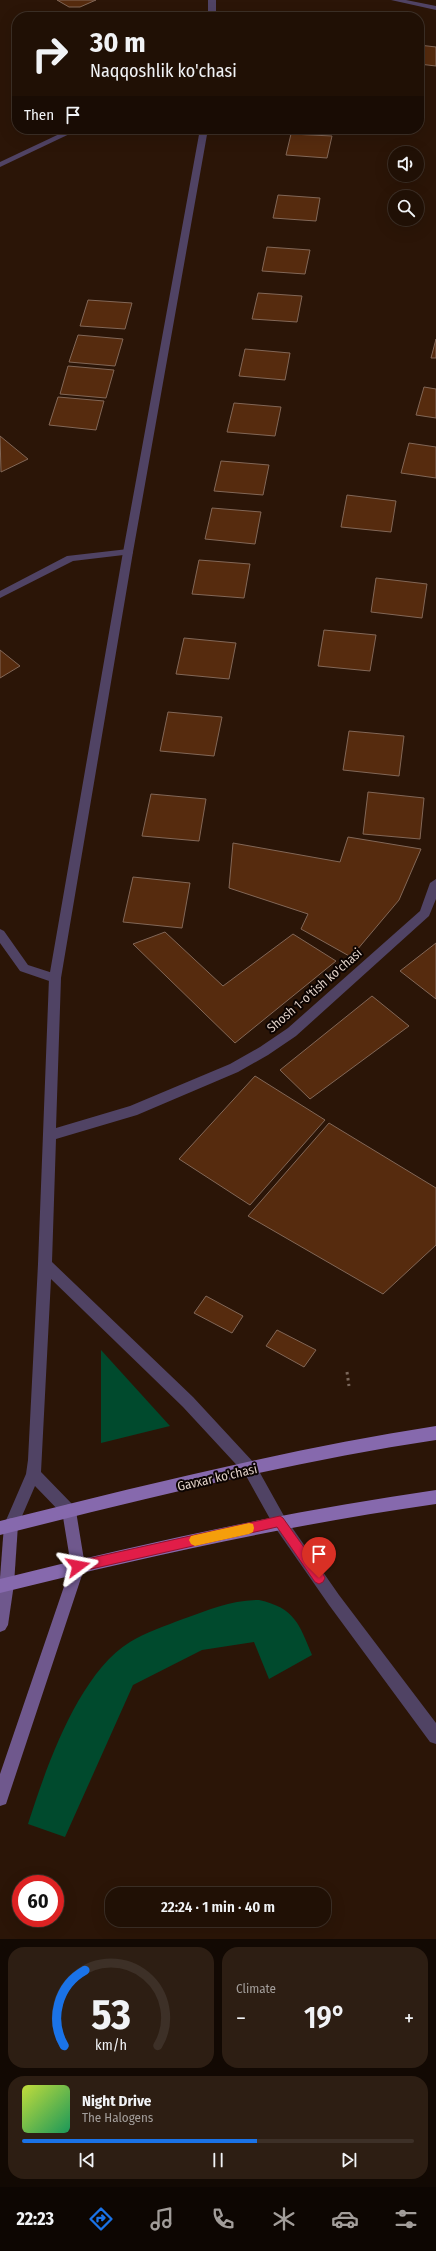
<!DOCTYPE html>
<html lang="en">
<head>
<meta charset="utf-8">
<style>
	body { margin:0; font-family:"Fira Sans Condensed",sans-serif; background:#2d1e13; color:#f1f3f6; height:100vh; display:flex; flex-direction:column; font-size:15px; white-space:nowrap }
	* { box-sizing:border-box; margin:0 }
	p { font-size:13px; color:#a29d9a }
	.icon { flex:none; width:22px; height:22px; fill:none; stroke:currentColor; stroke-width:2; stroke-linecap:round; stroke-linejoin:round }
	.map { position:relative; height:1939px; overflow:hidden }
	.drawer { display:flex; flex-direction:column; gap:8px; padding:8px; background:#120903; flex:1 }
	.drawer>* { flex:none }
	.top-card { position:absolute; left:12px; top:12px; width:412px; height:122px; border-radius:16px; box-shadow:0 4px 16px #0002,0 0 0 1px #3d3027; background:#201005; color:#f1f3f6; overflow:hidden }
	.controls { position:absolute; left:388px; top:146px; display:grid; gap:8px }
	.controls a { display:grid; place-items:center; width:36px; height:36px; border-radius:50%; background:#201005; box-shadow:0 4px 16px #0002,0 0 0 1px #3d3027; font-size:20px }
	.speed { position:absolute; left:12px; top:1875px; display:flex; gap:8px; font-size:20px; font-weight:700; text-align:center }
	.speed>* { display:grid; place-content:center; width:52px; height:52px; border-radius:50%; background:#201005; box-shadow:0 4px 16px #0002,0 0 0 1px #3d3027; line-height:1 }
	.speed .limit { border:6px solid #d22; background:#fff; color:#111 }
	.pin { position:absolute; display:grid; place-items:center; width:34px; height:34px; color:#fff; margin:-41px -17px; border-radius:50% 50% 50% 0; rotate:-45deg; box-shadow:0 0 4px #0007 }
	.pin .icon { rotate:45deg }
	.me { position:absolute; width:44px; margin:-22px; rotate:77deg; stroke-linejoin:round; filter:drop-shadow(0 0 3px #0008) }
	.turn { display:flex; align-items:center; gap:14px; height:84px; padding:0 12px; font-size:18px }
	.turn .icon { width:52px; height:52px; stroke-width:2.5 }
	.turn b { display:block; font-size:28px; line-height:34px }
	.then { display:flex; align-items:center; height:38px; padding:0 12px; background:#0003; gap:8px; font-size:15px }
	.big { font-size:30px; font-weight:600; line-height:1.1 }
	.drawer .tile { flex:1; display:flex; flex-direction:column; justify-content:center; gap:6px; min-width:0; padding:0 14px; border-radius:16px; background:#2d1e13 }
	.drawer .dial { align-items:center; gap:0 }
	.dial svg { height:104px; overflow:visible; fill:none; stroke:#3d3027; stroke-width:7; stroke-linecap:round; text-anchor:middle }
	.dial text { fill:#f1f3f6; stroke:none }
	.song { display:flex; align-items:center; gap:12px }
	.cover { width:48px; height:48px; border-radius:6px; background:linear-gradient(135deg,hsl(70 70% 55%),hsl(150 70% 35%)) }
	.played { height:4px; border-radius:2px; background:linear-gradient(90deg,#1a73e8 60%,#3d3027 60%) }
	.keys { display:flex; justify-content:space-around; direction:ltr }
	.heat { display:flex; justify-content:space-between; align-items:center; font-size:22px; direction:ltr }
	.drawer .tiles { flex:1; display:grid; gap:8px; grid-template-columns:1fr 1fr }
	.tile:last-child { grid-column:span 2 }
	.trip { position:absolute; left:105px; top:1887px; width:226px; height:40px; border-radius:16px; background:#201005; box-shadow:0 4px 16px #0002,0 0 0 1px #3d3027; font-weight:600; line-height:40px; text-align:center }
	.tabs { display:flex; height:64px; justify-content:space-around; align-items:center; background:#0d0602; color:#a29d9a }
	.tabs .icon { width:28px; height:28px }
	.tabs .current { color:#1a73e8 }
	.tabs b { font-size:18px; color:#f1f3f6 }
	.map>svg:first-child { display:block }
	.green { fill:#004a2d }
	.building { fill:#562b0e; stroke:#826757 }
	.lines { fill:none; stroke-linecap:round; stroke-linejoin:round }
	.path { stroke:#7a675b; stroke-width:3; stroke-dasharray:2.5 3.5; stroke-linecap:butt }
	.service { fill:#504364; fill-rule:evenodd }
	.minor { fill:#504364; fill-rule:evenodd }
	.secondary { fill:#6f588d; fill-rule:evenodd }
	.primary { fill:#8669ad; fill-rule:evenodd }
	.route { fill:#e11d48; stroke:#92132f }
	.slow { fill:#f59e0b }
	.labels { text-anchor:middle; stroke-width:4; stroke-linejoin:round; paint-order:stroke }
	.street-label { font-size:13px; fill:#dfcfc6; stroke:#0c0402 }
</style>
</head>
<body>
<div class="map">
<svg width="436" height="1939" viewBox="0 0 436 1939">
	<rect width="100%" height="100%" fill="#2b1507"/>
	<g class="green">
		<polygon points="101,1350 170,1426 101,1443"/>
		<path d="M259,1600c36,8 40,24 53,55l-43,24 -15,-37 -52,8 -69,35 -68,152 -37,-13c18,-56 50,-150 102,-182 16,-10 35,-16 53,-23 26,-9 48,-19 76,-19z"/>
	</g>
	<g class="building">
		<polygon points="57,0 96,0 80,7 69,7"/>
		<polygon points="316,14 354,17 316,17"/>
		<polygon points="419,45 436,47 436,66 419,64"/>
		<polygon points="291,134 332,136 327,158 286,155"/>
		<polygon points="278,195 320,198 316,221 273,218"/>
		<polygon points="267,247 310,250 305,274 262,271"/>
		<polygon points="258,293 302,296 297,322 252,319"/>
		<polygon points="88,300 132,303 125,329 80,326"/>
		<polygon points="78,335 123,339 115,366 69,362"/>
		<polygon points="436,339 436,358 431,358"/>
		<polygon points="245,349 290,353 285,380 239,376"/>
		<polygon points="68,366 114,370 106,398 60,394"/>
		<polygon points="424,387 436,389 436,418 416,415"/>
		<polygon points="58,397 104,401 96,430 49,425"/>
		<polygon points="234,403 281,407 275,436 227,432"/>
		<polygon points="0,436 28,459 1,472"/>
		<polygon points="409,443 436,447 436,478 401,473"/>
		<polygon points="221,461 269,465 263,495 214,491"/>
		<polygon points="347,495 396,501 391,532 341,527"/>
		<polygon points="212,508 261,512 255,544 205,539"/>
		<polygon points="199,560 250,564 244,598 192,594"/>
		<polygon points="376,578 427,584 422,618 371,612"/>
		<polygon points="324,630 376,635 370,671 318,666"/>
		<polygon points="184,638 236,643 229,679 176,674"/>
		<polygon points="0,650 20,666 0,678"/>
		<polygon points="168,712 222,717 214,756 160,751"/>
		<polygon points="349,731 404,736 399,776 343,770"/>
		<polygon points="368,792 424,798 420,839 363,834"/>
		<polygon points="151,794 206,799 199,841 142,836"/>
		<polygon points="348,837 421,849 399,900 351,957 301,929 308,914 229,888 233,843 340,862"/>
		<polygon points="133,877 190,883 182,928 123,922"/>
		<polygon points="165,932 223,986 293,934 336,961 235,1043 133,944"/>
		<polygon points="436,943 436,999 400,971"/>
		<polygon points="372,996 409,1026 310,1099 280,1070"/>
		<polygon points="255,1076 325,1120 250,1205 179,1159"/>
		<polygon points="329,1123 436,1188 436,1245 383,1294 248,1216"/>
		<polygon points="206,1296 243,1316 232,1333 194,1313"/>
		<polygon points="277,1330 316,1350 304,1367 266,1346"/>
	</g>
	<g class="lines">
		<polyline class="path" points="347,1372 349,1386"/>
		<g class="service">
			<polygon points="70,129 80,129 0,167 0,162"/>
			<polygon points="128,549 133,552 132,554 73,561 0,598 0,591 67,556"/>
			<polygon points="0,929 4,931 28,965 59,975 61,978 59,981 55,983 20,971 0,943"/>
		</g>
		<g class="minor">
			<rect x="208" y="0" width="8" height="17"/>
			<polygon points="391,0 406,0 436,6 436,10"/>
			<polygon points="200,129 208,129 133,552 61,978 56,1128 130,1106 230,1064 260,1047 288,1028 420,911 430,883 436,879 436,899 429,916 296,1036 268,1055 238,1072 137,1115 56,1139 52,1262 193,1397 255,1464 284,1516 339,1595 436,1723 436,1744 430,1742 329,1605 274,1526 245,1474 183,1407 51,1279 41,1472 74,1506 76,1511 74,1516 69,1518 64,1516 35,1486 16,1530 11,1532 6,1530 4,1525 26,1474 28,1460 38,1264 49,978 123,552"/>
		</g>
		<g class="secondary">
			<polygon points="69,1504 74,1506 76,1511 85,1566 8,1798 6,1804 0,1806 0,1774 71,1566 62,1511 64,1506"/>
			<polygon points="11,1518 16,1520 18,1525 14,1584 8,1625 5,1630 0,1632 0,1578 4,1525 6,1520"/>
		</g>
		<g class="primary">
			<path d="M436,1426v14c-147,22 -292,59 -436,95v-14c144,-36 289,-72 436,-95z"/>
			<path d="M436,1490v14c-147,21 -292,53 -436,89v-14c144,-36 289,-68 436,-89z"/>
		</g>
	</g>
	<polygon class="route" points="280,1516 283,1518 323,1574 325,1578 323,1582 319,1584 315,1582 277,1527 78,1572 75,1570 73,1566 75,1562 78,1561"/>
	<polygon class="slow" points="249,1523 253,1524 254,1528 253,1532 249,1534 195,1546 191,1544 189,1540 191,1536 195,1535"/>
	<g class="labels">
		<g class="street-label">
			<text transform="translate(314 990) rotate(-41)" y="5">Shosh 1-o'tish ko'chasi</text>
			<text transform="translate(217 1477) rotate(-13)" y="5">Gavxar ko'chasi</text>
		</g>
	</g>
</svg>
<div class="controls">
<a><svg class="icon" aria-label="sound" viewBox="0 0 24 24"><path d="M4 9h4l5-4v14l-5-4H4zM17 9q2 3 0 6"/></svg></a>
<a><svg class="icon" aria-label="search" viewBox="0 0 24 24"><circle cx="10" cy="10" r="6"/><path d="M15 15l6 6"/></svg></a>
</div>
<div class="speed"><div class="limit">60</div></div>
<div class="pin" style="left:319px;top:1578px;background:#d93025"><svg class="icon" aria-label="arrive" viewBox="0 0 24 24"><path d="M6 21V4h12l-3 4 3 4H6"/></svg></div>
<svg class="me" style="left:78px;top:1566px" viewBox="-20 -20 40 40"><path d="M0-17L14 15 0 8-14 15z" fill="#e11d48" stroke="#fff" stroke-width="4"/></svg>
<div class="trip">22:24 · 1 min · 40 m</div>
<div class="top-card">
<div class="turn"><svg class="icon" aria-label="right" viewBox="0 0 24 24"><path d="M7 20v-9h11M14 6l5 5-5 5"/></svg><div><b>30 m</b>Naqqoshlik ko'chasi</div></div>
<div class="then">Then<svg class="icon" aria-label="arrive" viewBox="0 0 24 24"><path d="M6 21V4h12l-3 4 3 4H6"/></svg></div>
</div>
</div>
<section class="drawer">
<div class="tiles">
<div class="tile dial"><svg viewBox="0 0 100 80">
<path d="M14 69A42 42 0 1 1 86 69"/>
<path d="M14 69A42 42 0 0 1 30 11" stroke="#1a73e8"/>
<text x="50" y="56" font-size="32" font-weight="700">53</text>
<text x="50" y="72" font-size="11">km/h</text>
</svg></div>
<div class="tile"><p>Climate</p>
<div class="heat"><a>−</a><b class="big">19°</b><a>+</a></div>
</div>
<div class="tile">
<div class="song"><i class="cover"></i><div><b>Night Drive</b><p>The Halogens</p></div></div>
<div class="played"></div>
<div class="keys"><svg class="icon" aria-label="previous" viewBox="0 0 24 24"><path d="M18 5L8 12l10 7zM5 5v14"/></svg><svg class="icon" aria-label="pause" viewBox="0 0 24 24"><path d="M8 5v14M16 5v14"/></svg><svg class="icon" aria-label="next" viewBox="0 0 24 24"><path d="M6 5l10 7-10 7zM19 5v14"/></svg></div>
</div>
</div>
</section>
<nav class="tabs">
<b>22:23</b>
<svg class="icon current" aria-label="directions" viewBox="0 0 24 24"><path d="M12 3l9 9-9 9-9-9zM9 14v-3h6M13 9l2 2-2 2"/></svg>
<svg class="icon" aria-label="music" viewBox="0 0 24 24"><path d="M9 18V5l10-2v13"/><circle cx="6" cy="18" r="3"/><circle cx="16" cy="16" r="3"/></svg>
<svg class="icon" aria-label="phone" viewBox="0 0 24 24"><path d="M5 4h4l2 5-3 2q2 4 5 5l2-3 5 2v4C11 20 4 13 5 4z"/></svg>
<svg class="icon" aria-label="climate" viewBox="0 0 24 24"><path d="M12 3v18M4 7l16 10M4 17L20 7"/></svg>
<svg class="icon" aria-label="car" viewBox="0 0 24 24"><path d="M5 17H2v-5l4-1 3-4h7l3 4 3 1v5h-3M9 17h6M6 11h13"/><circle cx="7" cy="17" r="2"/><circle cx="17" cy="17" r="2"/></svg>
<svg class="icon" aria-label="filters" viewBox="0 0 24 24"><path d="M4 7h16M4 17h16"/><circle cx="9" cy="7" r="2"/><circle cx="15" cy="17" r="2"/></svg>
</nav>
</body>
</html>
